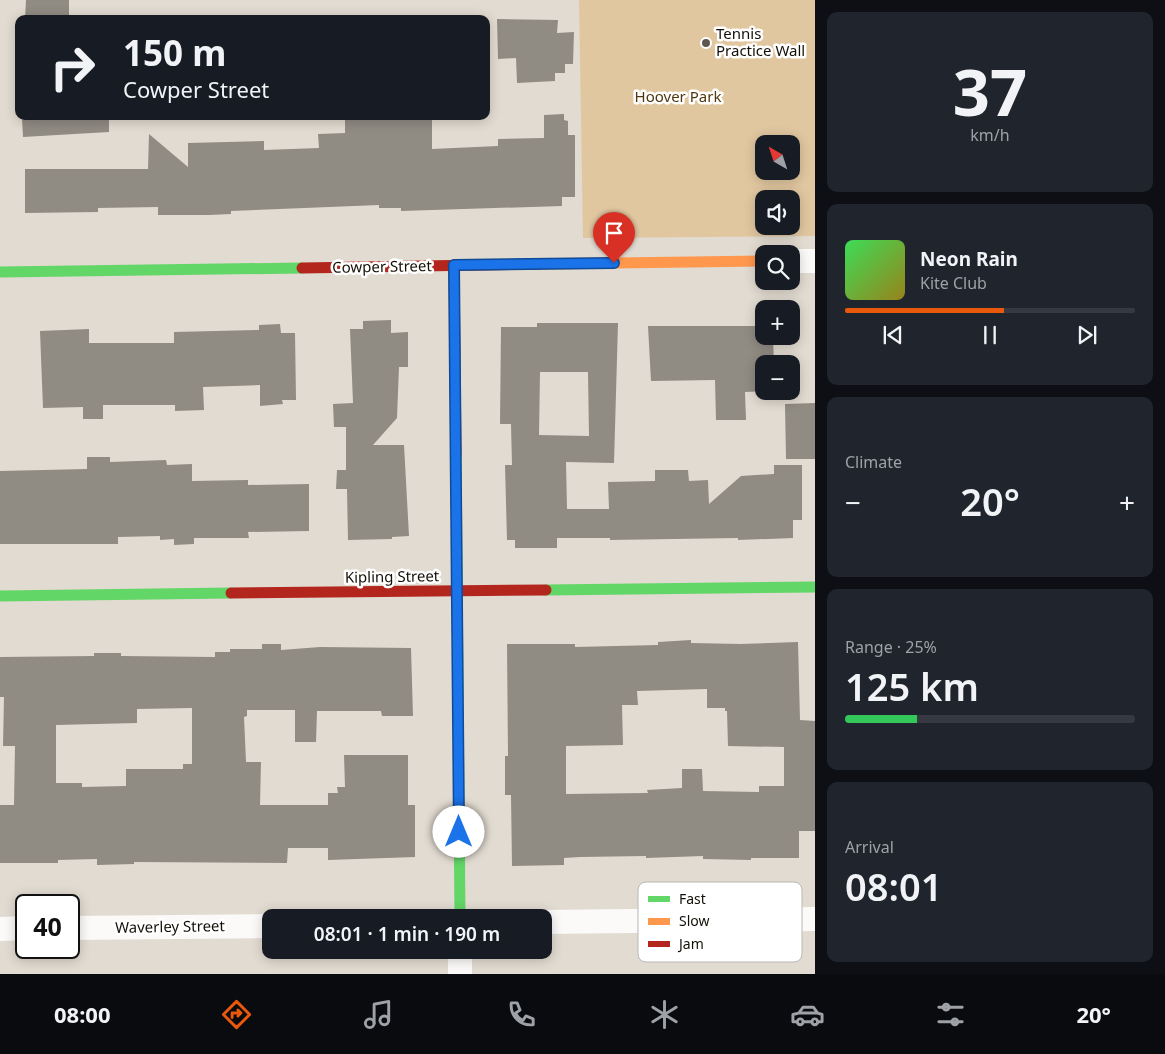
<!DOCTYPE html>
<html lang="en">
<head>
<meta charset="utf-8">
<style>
	body { margin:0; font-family:"Noto Sans",sans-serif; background:#20242c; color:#f1f3f6; height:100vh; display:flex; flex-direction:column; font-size:19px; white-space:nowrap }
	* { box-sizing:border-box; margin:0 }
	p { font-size:16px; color:#9ea1a6 }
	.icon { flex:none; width:28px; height:28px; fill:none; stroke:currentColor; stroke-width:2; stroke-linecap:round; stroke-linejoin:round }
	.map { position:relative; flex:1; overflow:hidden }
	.drawer { display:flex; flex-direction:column; gap:12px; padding:12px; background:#0d0f14; width:350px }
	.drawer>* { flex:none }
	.top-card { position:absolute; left:15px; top:15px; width:475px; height:105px; border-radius:10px; box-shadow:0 2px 12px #0003; background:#171b24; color:#f1f3f6; overflow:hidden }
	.needle { width:32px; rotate:321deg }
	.controls { position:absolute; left:755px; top:135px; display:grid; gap:10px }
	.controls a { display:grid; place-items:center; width:45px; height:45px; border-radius:10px; background:#171b24; box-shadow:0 2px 12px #0003; font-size:25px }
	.speed { position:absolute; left:15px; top:894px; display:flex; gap:10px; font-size:25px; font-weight:700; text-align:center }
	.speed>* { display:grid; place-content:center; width:65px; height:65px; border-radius:50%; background:#171b24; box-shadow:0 2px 12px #0003; line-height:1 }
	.speed .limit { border:2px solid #111; border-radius:8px; background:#fff; color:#111 }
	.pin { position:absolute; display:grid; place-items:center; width:42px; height:42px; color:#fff; margin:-51px -21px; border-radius:50% 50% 50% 0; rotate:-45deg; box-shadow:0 0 5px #0007 }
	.pin .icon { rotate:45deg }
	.me { position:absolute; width:55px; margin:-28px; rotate:0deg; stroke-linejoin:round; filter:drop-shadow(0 0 4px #0008) }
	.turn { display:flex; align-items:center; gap:18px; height:105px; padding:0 25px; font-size:22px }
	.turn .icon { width:65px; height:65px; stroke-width:2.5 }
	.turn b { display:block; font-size:35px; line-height:42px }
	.big { font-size:38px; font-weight:600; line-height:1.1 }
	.drawer .tile { flex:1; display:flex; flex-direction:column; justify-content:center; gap:8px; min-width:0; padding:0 18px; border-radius:10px; background:#20242c }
	.drawer .dial { align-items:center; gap:0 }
	.dial b { font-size:65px; line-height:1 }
	.song { display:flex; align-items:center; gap:15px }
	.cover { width:60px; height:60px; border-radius:8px; background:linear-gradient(135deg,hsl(130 70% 55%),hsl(50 70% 35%)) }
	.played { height:5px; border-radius:2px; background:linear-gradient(90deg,#ea580c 55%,#363941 55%) }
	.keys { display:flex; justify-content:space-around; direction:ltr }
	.heat { display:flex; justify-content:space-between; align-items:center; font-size:28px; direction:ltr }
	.charge { height:8px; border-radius:4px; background:linear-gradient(90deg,#34c759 25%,#363941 0) }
	.trip { position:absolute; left:262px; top:909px; width:290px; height:50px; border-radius:10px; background:#171b24; box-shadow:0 2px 12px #0003; font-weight:600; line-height:50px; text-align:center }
	.tabs { display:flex; height:80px; justify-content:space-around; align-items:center; background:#090b0e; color:#9ea1a6 }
	.tabs .icon { width:35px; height:35px }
	.tabs .selected { color:#ea580c }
	.tabs b { font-size:22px; color:#f1f3f6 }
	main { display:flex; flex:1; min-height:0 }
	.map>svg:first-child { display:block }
	.green { fill:#e1c7a0; fill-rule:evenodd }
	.building { fill:#908b83; fill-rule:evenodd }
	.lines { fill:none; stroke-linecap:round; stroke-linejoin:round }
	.street { stroke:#fbfaf8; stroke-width:24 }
	.fast { stroke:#63d668; stroke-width:11 }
	.slow { stroke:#ff974d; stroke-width:11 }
	.jam { stroke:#b3261e; stroke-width:11 }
	.route-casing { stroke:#114b97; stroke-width:12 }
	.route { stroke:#1a73e8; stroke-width:9 }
	.poi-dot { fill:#5c574f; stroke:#fff; stroke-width:2 }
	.labels { text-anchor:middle; stroke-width:5; stroke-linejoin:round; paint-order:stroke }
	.poi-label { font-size:15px; fill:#141009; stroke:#fff; text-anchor:start }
	.park-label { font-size:15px; fill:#503810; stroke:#fff }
	.street-label { font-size:15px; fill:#141009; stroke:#fff }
	.key { fill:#fff; stroke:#b8b7b5; stroke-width:1 }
	.key-label { font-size:14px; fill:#141009 }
</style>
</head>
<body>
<main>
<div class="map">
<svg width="815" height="974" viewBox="0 0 815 974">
	<rect width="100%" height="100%" fill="#e2dbd1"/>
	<path class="green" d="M579,0h236v236l-232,2zM764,144h27v27h-27zM764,199h27v27h-27z"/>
	<g class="building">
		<polygon points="26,0 69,0 69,19 25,19"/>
		<polygon points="497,19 558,20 557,33 574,32 573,64 565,64 565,73 555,73 555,81 517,83 516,58 498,59"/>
		<polygon points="564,114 564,120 568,121 568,135 575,135 575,197 562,197 562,206 401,211 401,208 379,208 379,205 231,211 231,214 209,215 158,215 158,207 98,208 98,212 25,213 25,169 148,169 149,134 188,167 188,143 264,141 264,150 319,148 318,134 345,133 345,120 402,120 402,116 432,116 432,149 498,146 498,139 544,138 544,115"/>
		<polygon points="50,116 109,116 109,132 23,137 22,118"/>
		<polygon points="391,320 391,333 408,332 408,367 399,367 397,418 373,445 404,445 409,536 392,537 392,539 348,540 347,489 336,489 337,470 346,470 346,427 334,427 333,404 353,403 350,329 363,329 363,321"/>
		<path d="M537,323h81l-4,140 -48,-1 1,47h42l-1,-27 47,-1v-11h33l1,11 19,-1 1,24 32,-28 33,-2v-9h28v55h-9v18l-55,2v-2l-128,2v-2h-53v10h-42v-8h-8l-2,-75h7l-1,-41h-11l1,-97h36zM540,372h48l1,64 -50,-1z"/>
		<polygon points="280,324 281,333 295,333 296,400 282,400 283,404 260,406 260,385 203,387 204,410 175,411 175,405 103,405 103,419 83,419 83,407 43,408 40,331 89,329 89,343 174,343 174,332 259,330 259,325"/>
		<polygon points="648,326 764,326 764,336 773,336 774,364 764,364 764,391 774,391 745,392 746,420 716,420 715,380 651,381"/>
		<polygon points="815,403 815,459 786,459 785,404"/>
		<polygon points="87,457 110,457 110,462 166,460 167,465 192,464 192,481 248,480 248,485 309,484 309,531 248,532 249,538 194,538 194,544 174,545 174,539 160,540 160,536 118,537 118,544 0,544 0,471 87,469"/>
		<path d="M691,640v3l49,1 58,-2 2,78 15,1v110h-16v27h-48v2l-48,-1v-3l-57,2v-2l-66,1 -16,1v7l-52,1 -1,-71h-6v-39h3l-1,-112h68v3l83,-2v-3zM707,689v19h18v3h2l1,35 56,1v39h-25v6l-56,-1 -1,-22h-20v19l-35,2 1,3 -82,1v-48l57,-1 -1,-40h16l-1,-14z"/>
		<path d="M262,644h19v6l39,-3 91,1 2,68h-31l-1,-5h-64l-1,31h-21v-32h-48v6l-3,1 2,45h15l-1,43h68v-12h10l-1,-6h8l-1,-32h64v50h7v52l-87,3v-12h-40l-1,15 -153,-1v2l-37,1v-6l-39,1v3h-58v-58h14l1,-59h-12l1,-49h-4v-40l94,-1v-3h27v3l94,1v-5h15v-3h32zM192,708v56h-9v5h-57v17l-44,1v-4h-26v-58l81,-2v-14z"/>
	</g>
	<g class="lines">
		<g class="street">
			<polyline points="791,261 815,261"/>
			<polyline points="544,922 815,919"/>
			<polyline points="69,928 271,926"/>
			<polyline points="0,929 26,928"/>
			<polyline points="460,950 460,974"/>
		</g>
		<g class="fast">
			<polyline points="0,272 302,268"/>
			<polyline points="456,454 460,918"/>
			<polyline points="546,590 815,587"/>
			<polyline points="0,596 231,593"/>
		</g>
		<polyline class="slow" points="541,264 764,261"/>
		<g class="jam">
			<polyline points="454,265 456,454"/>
			<polyline points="302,268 541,264"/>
			<polyline points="231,593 546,590"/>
		</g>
	</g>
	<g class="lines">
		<defs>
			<polyline id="route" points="459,832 454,265 614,263"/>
		</defs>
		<use href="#route" class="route-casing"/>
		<use href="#route" class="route"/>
	</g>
	<circle class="poi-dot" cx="706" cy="43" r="5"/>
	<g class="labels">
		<g class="poi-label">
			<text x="716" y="39">Tennis<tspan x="716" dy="17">Practice Wall</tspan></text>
		</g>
		<g class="park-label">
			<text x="678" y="102">Hoover Park</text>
		</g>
		<g class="street-label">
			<text transform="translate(382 267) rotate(-1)" y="5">Cowper Street</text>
			<text transform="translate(392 577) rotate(-1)" y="5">Kipling Street</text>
			<text transform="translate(170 927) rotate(-1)" y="5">Waverley Street</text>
		</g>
	</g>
	<rect x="638" y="882" width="164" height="80" rx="8" class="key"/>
	<rect x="648" y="896" width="22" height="6" fill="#63d668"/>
	<rect x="648" y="918" width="22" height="7" fill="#ff974d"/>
	<rect x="648" y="941" width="22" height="6" fill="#b3261e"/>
	<g class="key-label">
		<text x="679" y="904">Fast</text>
		<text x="679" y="926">Slow</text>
		<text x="679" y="949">Jam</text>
	</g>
</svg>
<div class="controls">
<a><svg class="needle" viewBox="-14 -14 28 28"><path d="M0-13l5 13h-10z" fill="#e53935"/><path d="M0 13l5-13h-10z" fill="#9ea1a6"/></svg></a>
<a><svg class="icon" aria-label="sound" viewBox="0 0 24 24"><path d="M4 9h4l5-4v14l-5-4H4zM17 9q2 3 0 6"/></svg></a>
<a><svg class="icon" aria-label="search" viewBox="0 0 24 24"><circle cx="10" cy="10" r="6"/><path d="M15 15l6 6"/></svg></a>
<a>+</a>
<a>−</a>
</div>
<div class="speed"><div class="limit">40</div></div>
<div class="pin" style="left:614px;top:263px;background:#d93025"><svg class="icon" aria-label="arrive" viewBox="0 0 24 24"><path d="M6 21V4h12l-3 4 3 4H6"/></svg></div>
<svg class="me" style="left:459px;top:832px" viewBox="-20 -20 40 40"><circle r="19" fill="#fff"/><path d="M0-13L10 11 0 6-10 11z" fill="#1a73e8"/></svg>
<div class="trip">08:01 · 1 min · 190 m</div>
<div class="top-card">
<div class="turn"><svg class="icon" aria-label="right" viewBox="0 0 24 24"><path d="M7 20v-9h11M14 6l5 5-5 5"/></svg><div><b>150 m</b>Cowper Street</div></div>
</div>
</div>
<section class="drawer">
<div class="tile dial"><b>37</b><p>km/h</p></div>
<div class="tile">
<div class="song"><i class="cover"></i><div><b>Neon Rain</b><p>Kite Club</p></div></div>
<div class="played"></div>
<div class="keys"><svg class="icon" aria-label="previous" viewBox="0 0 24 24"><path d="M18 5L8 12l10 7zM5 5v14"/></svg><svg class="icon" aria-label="pause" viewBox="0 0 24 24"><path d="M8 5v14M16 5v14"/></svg><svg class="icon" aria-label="next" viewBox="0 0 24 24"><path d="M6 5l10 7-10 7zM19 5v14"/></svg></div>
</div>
<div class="tile"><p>Climate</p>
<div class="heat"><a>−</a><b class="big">20°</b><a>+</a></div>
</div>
<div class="tile"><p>Range · 25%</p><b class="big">125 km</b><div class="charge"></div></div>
<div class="tile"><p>Arrival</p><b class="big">08:01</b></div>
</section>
</main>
<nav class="tabs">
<b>08:00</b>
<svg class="icon selected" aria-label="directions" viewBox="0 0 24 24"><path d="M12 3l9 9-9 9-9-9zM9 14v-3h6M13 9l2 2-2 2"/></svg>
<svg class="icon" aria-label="music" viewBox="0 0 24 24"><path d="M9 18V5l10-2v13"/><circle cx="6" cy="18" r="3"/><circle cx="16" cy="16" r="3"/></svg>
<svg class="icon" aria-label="phone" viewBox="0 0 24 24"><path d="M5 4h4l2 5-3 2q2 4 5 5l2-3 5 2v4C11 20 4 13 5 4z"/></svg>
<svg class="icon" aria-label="climate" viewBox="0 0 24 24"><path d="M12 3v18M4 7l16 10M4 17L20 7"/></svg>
<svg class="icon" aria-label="car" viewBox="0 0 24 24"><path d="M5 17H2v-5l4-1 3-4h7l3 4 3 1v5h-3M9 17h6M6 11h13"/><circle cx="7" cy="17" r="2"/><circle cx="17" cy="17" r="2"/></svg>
<svg class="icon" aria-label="filters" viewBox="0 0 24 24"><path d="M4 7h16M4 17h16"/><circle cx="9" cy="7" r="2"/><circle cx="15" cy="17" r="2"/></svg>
<b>20°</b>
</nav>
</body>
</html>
